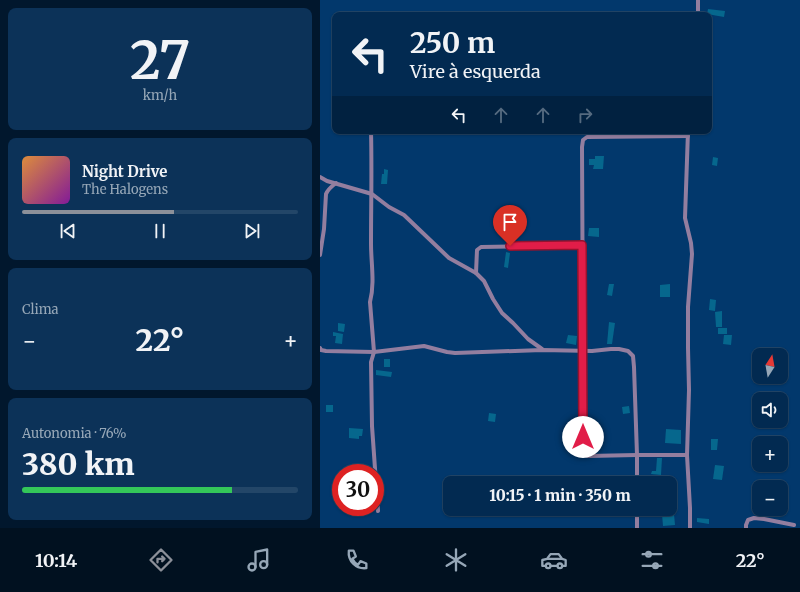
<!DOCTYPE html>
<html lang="pt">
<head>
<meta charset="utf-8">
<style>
	body { margin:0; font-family:Merriweather,serif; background:#0c3258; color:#f1f3f6; height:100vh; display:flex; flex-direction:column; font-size:15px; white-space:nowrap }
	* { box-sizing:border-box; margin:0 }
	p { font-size:13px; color:#96a7b7 }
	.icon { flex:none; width:22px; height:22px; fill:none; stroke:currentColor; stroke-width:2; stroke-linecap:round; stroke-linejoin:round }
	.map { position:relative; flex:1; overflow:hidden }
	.details { display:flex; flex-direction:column; gap:8px; padding:8px; background:#01172d; width:320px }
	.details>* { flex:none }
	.guide { position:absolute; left:12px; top:12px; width:380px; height:122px; border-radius:8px; box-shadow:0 1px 3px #0004,0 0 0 1px #234668; background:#022a51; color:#f1f3f6; overflow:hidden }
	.needle { width:26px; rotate:11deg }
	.controls { position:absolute; left:432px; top:348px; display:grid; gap:8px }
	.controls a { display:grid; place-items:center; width:36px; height:36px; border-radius:8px; background:#022a51; box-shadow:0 1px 3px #0004,0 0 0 1px #234668; font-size:20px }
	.speed { position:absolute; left:12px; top:464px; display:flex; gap:8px; font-size:20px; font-weight:700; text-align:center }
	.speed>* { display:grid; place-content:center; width:52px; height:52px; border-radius:50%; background:#022a51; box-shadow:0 1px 3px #0004,0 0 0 1px #234668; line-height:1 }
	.speed .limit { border:6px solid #d22; background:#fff; color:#111 }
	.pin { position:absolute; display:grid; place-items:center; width:34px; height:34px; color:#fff; margin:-41px -17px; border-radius:50% 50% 50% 0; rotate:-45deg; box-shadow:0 0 4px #0007 }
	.pin .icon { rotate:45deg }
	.me { position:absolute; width:44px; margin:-22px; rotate:0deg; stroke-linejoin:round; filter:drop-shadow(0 0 3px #0008) }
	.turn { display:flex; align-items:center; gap:14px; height:84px; padding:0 12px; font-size:18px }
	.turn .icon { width:52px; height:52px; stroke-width:2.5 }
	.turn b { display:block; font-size:28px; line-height:34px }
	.lanes { display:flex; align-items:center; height:38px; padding:0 12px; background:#0003; justify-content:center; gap:20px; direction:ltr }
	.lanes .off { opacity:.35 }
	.big { font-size:30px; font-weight:800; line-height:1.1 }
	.details .tile { flex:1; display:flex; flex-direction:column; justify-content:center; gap:6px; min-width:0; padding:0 14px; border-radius:8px; background:#0c3258 }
	.details .dial { align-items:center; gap:0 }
	.dial b { font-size:52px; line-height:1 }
	.song { display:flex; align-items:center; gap:12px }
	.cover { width:48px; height:48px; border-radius:6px; background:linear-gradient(135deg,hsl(30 70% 55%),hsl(290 70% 35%)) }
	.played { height:4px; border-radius:2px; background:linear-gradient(90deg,#8c9099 55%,#234668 55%) }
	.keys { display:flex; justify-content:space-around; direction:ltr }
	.heat { display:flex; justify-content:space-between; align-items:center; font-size:22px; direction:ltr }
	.charge { height:6px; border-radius:3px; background:linear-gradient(90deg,#34c759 76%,#234668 0) }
	.trip { position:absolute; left:123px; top:476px; width:234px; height:40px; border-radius:8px; background:#022a51; box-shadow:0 1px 3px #0004,0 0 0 1px #234668; font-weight:800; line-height:40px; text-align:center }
	.tab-bar { display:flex; height:64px; justify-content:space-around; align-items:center; background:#011120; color:#96a7b7 }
	.tab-bar .icon { width:28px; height:28px }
	.tab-bar .selected { color:#8c9099 }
	.tab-bar b { font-size:18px; color:#f1f3f6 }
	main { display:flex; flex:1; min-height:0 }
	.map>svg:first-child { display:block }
	.building { fill:#06678d }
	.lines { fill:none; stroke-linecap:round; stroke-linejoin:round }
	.street { stroke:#937e9f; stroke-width:4 }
	.route-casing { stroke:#92132f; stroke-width:10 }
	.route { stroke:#e11d48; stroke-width:7 }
</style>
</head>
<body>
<main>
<section class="details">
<div class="tile dial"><b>27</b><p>km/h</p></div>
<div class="tile">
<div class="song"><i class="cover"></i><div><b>Night Drive</b><p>The Halogens</p></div></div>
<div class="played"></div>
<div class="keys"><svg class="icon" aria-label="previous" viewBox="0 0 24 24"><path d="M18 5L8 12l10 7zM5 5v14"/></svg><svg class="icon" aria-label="pause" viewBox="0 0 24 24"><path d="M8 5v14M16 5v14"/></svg><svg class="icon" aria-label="next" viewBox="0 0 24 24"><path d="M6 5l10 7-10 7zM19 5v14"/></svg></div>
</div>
<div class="tile"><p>Clima</p>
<div class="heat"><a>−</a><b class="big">22°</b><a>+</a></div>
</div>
<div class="tile"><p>Autonomia · 76%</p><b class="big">380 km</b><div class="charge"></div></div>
</section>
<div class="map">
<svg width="480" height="528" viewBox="0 0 480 528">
	<rect width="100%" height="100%" fill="#02386c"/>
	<g class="building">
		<polygon points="388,9 405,11 404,17 387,14"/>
		<polygon points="275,156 284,156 283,169 273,169 274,165 269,165 269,159 275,159"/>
		<polygon points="393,157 398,158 397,166 392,165"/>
		<polygon points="64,169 68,170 67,184 61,184 62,174 64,174"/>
		<polygon points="269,228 279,228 279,237 268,236"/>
		<polygon points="186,252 190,253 188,268 184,267"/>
		<polygon points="289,284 294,284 292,296 287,295"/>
		<polygon points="350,284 350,297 340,297 340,285"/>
		<polygon points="390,299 396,300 395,311 389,310"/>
		<polygon points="402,311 402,327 396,327 395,312"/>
		<polygon points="289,322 295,323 292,344 287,344"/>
		<polygon points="18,323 25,324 24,332 18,331"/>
		<rect x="398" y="328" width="9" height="6"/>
		<polygon points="13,332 23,334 22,344 15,343 16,336 13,336"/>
		<polygon points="248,335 257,336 256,345 246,343"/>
		<polygon points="404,335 412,335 411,345 403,344"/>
		<rect x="64" y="359" width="6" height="8"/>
		<polygon points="56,370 72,372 71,377 56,375"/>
		<rect x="6" y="405" width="7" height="7"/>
		<polygon points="309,406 310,413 303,414 302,407"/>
		<polygon points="169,413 176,414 175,422 168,421"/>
		<polygon points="29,428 43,429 42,436 39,436 39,439 29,438"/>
		<polygon points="346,429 361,430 361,444 345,443"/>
		<polygon points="391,439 398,439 397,450 391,450"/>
		<polygon points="337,458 342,458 341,475 331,474 332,471 336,471"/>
		<polygon points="395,465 404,466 402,480 393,479"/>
		<polygon points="342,514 354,514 355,525 343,526"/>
		<polygon points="377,518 389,519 389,524 377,522"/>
	</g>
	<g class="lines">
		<g class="street">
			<polyline points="378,0 378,15"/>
			<path d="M51,131c1,38 0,76 0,113 0,19 4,39 -1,58l4,50 -3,10 1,64 6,85"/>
			<polyline points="368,131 365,218 371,243 372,254 368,307 368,348 369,390 367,455 370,508 370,528"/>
			<polyline points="0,177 7,181 52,194 69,207 84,215 129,258 156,273 164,281 173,299 182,313 193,323 208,339 222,349"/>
			<path d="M0,255l4,-26 2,-35c2,-5 6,-8 10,-11"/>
			<polyline points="156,273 157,250 161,247 262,245"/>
			<polyline points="0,348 1,350 6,351 54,352 104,346 127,352 135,353 222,350 272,351 291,349 299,349 308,351 313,356 314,367 317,455 317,483"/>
			<polyline points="367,455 317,455 268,456 265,455 263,451 263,351 262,147 263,140 267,137 368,136"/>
			<polyline points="317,528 317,509"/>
			<polyline points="426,528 426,525 428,520 434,518 444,519 474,525"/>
		</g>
	</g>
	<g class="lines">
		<defs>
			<polyline id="route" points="190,246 262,245 263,437"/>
		</defs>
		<use href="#route" class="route-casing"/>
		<use href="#route" class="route"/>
	</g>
</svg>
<div class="controls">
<a><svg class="needle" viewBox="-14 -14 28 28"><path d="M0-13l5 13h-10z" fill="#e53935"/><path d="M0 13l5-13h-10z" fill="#96a7b7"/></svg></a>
<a><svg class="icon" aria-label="sound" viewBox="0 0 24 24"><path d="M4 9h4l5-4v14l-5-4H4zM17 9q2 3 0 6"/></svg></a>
<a>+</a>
<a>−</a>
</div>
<div class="speed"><div class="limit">30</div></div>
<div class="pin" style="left:190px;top:246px;background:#d93025"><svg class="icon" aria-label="arrive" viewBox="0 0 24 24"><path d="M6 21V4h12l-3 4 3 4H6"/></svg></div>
<svg class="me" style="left:263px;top:437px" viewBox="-20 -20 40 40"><circle r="19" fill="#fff"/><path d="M0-13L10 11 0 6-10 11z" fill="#e11d48"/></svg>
<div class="trip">10:15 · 1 min · 350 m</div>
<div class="guide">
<div class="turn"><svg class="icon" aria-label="left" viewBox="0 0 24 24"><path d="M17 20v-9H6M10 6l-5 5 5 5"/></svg><div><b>250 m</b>Vire à esquerda</div></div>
<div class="lanes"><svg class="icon" aria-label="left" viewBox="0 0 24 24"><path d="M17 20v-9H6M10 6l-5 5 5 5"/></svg><svg class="icon off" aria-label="ahead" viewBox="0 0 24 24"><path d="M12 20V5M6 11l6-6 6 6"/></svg><svg class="icon off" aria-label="ahead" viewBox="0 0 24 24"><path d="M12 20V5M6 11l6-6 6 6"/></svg><svg class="icon off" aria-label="right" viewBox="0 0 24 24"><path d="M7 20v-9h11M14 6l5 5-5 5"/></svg></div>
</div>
</div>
</main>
<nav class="tab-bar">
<b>10:14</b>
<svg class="icon selected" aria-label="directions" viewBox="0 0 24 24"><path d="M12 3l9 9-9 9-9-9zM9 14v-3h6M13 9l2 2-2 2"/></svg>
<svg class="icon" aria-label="music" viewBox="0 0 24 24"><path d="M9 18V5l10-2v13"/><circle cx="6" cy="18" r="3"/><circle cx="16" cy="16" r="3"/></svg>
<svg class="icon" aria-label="phone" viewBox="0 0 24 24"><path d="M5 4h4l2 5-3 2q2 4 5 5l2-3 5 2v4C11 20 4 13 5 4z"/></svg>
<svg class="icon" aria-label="climate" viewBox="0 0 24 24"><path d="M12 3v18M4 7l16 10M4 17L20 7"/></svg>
<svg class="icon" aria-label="car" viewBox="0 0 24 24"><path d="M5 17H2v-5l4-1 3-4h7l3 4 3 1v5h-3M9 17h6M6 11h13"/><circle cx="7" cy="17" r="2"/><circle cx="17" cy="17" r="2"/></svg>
<svg class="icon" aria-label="filters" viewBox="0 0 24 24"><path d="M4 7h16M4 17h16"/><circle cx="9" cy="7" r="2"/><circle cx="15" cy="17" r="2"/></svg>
<b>22°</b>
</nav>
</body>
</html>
